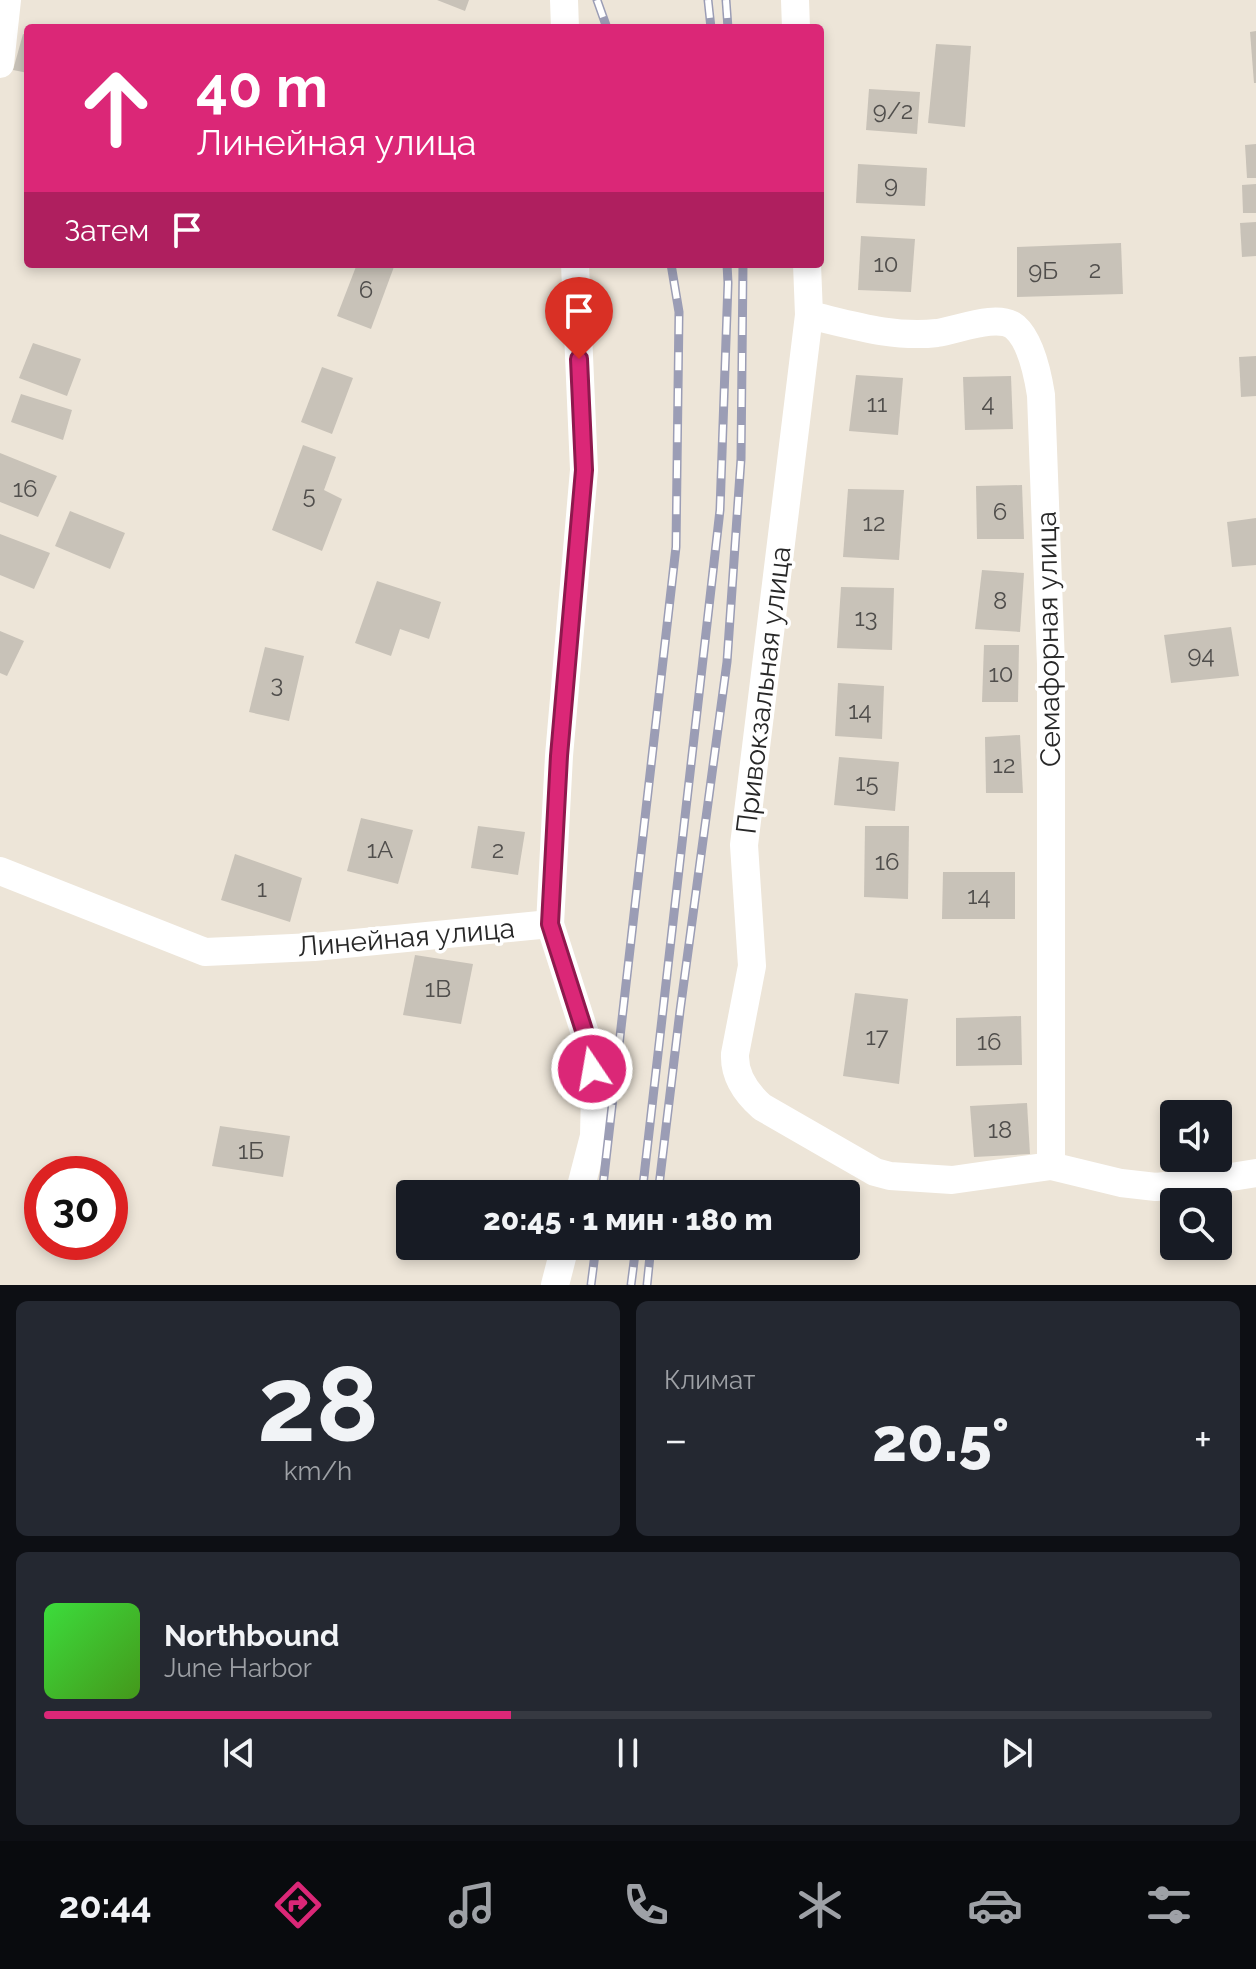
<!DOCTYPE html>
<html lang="ru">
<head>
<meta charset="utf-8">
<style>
	body { margin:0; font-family:Raleway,sans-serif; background:#242831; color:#f1f3f6; height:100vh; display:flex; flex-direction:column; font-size:30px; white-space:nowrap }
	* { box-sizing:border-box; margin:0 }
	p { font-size:26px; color:#9ea1a6 }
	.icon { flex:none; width:44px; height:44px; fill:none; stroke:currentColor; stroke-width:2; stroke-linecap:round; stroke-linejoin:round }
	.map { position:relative; height:1285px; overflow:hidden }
	.drawer { display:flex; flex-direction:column; gap:16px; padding:16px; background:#0d0f14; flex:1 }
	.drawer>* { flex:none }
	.guide { position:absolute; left:24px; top:24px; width:800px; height:244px; border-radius:8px; box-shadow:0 4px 12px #0003; background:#db2777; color:#fff; overflow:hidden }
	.tools { position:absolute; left:1160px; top:1100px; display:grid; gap:16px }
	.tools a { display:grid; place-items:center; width:72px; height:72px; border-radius:8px; background:#171b24; box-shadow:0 4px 12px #0003; font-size:40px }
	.speed { position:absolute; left:24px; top:1156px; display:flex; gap:16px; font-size:40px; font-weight:700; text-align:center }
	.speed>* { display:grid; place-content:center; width:104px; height:104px; border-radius:50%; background:#171b24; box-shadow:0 4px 12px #0003; line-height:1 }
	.speed .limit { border:12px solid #d22; background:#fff; color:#111 }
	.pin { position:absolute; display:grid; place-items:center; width:68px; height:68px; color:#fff; margin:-82px -34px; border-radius:50% 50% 50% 0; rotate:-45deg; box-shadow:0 0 8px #0007 }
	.pin .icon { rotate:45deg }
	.me { position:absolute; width:88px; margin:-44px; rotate:348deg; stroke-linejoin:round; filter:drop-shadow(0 0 6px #0008) }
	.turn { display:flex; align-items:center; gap:28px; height:168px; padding:0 40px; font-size:36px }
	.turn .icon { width:104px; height:104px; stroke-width:2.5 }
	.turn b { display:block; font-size:56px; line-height:68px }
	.then { display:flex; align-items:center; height:76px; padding:0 40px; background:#0003; gap:16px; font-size:30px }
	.big { font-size:60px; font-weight:800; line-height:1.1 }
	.drawer .tile { flex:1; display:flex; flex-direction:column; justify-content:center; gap:12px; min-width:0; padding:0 28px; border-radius:12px; background:#242831 }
	.drawer .dial { align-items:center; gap:0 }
	.dial b { font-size:104px; line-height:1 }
	.song { display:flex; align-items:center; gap:24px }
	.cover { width:96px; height:96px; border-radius:12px; background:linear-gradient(135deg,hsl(120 70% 55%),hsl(100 70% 35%)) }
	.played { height:8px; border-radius:4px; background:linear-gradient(90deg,#db2777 40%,#363941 40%) }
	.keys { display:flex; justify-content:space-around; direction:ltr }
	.heat { display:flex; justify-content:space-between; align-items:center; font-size:44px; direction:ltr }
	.drawer .tiles { flex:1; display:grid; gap:16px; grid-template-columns:1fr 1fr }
	.tile:last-child { grid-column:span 2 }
	.trip { position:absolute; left:396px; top:1180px; width:464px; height:80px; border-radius:8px; background:#171b24; box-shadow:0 4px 12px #0003; font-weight:800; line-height:80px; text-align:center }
	.menu { display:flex; height:128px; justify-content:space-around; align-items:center; background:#090b0e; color:#9ea1a6 }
	.menu .icon { width:56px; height:56px }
	.menu .on { color:#db2777 }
	.menu b { font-size:36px; color:#f1f3f6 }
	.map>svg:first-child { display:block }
	.building { fill:#c8c2b8 }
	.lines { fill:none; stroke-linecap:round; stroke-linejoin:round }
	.minor { stroke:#fff; stroke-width:28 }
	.rail-casing { stroke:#9b9db5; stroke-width:9 }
	.rail { stroke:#fff; stroke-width:6; stroke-dasharray:18; stroke-linecap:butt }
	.route-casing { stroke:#8e194d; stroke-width:20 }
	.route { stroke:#db2777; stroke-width:14 }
	.labels { text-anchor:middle; stroke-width:7; stroke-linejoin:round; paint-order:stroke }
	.number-label { font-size:24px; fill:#504e4c }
	.street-label { font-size:28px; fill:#282828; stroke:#fff }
</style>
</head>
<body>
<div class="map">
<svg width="1256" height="1285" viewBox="0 0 1256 1285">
	<rect width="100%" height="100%" fill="#ede5d8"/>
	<g class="building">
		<polygon points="437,0 469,0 465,11"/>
		<polygon points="1256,31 1256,83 1254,83 1250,32"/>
		<polygon points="23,34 28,35 28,73 13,70"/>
		<polygon points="936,44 971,46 965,127 928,123"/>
		<polygon points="869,89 920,92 917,134 866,130"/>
		<polygon points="1256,144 1256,178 1247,178 1245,145"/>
		<polygon points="858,164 927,168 925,206 856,203"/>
		<polygon points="1256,184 1256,213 1243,213 1242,185"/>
		<polygon points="1256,222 1256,256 1242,257 1240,223"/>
		<polygon points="861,236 915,239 911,292 858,290"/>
		<polygon points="1121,243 1123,294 1017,297 1017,247"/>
		<polygon points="357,264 395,264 371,329 337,316"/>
		<polygon points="33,343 81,359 67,396 19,378"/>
		<polygon points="1256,356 1256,396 1241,397 1239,357"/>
		<polygon points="322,367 353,378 332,434 301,422"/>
		<polygon points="856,375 903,378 898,435 849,431"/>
		<polygon points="1011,376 1013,429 965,430 963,377"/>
		<polygon points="21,394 72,410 63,440 11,422"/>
		<polygon points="303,445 336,457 324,490 342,499 322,551 272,530"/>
		<polygon points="0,453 57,476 38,517 0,502"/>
		<polygon points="1022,485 1024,539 977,539 976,486"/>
		<polygon points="848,489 904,490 899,560 843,557"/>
		<polygon points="70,511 125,533 110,569 55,546"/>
		<polygon points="1256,518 1256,565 1232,567 1227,522"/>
		<polygon points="0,534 50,553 34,589 0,575"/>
		<polygon points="982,570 1024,573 1020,632 975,629"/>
		<polygon points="377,581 441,602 429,639 400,629 391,656 355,643"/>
		<polygon points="841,587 894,588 892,650 837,648"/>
		<polygon points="1231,627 1239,676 1171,683 1164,635"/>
		<polygon points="0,631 24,641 7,676 0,673"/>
		<polygon points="984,645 1019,645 1018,702 982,702"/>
		<polygon points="265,647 304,656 289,721 249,712"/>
		<polygon points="838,683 884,686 882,739 835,736"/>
		<polygon points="1020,735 1023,793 986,793 985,737"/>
		<polygon points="839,757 899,762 895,811 834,805"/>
		<polygon points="361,818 413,830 398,884 347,871"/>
		<polygon points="478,826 525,832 518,875 471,868"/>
		<polygon points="865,826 909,826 908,899 864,897"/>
		<polygon points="235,854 302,878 290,922 221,900"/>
		<polygon points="943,872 1015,872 1015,919 942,919"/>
		<polygon points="415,955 473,964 461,1024 403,1015"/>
		<polygon points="855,993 908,999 899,1084 843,1076"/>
		<polygon points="1021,1016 1022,1065 956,1066 956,1018"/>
		<polygon points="1027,1103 1030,1154 974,1157 970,1106"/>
		<polygon points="220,1126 290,1136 283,1177 212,1166"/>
	</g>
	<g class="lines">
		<g class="minor">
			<polyline points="564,0 565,28"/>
			<polyline points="795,0 796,28"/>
			<polyline points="0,64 7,0"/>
			<polyline points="575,264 584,470 559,756 550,924 589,1046 595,1091 594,1136 579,1194"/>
			<path d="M807,264l2,51 -65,530 8,121 -17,88c-1,22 11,39 27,53l113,65 15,4 62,4 99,-14 70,17 35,4 44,-5 56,-9"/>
			<path d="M809,315c43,10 84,23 128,18 21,-3 61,-20 78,-6 16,14 23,49 26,68l10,269v502"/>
			<polyline points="0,871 205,952 314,947 550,924"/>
			<polyline points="555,1285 565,1246"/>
		</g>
		<defs>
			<g id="rail">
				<polyline points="597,0 607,28"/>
				<polyline points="708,0 711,28"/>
				<polyline points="726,0 728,28"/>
				<polyline points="602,1194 676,547 679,312 671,264"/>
				<polyline points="642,1194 720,510 728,283 727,264"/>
				<polyline points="658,1194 680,1011 727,662 741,459 743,264"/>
				<polyline points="591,1285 596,1246"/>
				<polyline points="631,1285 636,1246"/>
				<polyline points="647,1285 651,1246"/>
			</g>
		</defs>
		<use href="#rail" class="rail-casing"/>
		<use href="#rail" class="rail"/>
	</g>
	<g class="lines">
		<defs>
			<polyline id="route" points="579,359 584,470 559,756 550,924 589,1046 592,1069"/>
		</defs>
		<use href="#route" class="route-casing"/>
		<use href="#route" class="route"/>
	</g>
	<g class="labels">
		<g class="number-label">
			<text x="893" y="119">9/2</text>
			<text x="891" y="193">9</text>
			<text x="886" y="272">10</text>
			<text x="1095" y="278">2</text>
			<text x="1043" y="279">9Б</text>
			<text x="366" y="298">6</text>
			<text x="988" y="411">4</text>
			<text x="877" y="412">11</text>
			<text x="25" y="497">16</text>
			<text x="309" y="503">5</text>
			<text x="1000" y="520">6</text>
			<text x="874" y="531">12</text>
			<text x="1000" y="609">8</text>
			<text x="866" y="626">13</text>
			<text x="1201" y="663">94</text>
			<text x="1001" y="682">10</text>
			<text x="277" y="692">3</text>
			<text x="860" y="719">14</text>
			<text x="1004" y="773">12</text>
			<text x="867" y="791">15</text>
			<text x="380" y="858">1А</text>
			<text x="498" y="858">2</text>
			<text x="887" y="870">16</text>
			<text x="262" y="897">1</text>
			<text x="979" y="904">14</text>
			<text x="438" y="997">1В</text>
			<text x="877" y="1045">17</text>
			<text x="989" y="1050">16</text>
			<text x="1000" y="1138">18</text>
			<text x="251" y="1159">1Б</text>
		</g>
		<g class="street-label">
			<text transform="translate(1048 639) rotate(-91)" y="10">Семафорная улица</text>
			<text transform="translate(763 690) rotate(-83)" y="10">Привокзальная улица</text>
			<text transform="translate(406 937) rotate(-5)" y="10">Линейная улица</text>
		</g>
	</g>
</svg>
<div class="tools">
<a><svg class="icon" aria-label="sound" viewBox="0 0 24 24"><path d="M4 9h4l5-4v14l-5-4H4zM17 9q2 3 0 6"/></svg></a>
<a><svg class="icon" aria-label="search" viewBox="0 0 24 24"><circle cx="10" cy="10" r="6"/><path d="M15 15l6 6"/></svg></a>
</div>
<div class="speed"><div class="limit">30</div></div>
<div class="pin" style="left:579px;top:359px;background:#d93025"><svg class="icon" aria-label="arrive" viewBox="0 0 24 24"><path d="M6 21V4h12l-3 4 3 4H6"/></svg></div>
<svg class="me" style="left:592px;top:1069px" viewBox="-20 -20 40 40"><circle r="17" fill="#db2777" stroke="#fff" stroke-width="3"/><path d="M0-11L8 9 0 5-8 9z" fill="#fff"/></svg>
<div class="trip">20:45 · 1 мин · 180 m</div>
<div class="guide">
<div class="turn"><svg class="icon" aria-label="ahead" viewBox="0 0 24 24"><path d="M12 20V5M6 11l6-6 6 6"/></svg><div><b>40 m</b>Линейная улица</div></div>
<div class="then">Затем<svg class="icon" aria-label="arrive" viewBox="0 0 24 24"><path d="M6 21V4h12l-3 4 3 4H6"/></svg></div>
</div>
</div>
<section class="drawer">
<div class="tiles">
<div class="tile dial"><b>28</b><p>km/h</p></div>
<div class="tile"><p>Климат</p>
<div class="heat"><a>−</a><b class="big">20.5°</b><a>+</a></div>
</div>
<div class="tile">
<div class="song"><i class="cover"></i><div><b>Northbound</b><p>June Harbor</p></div></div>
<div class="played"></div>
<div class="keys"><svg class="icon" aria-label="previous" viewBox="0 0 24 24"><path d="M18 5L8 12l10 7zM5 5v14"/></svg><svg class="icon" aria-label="pause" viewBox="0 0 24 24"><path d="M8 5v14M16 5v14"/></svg><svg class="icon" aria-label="next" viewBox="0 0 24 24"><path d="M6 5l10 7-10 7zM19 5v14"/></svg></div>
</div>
</div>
</section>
<nav class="menu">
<b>20:44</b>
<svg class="icon on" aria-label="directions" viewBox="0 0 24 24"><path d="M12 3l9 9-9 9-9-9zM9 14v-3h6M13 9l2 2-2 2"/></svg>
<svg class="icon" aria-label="music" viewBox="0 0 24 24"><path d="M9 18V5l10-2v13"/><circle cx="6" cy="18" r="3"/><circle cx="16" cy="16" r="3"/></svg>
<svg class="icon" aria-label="phone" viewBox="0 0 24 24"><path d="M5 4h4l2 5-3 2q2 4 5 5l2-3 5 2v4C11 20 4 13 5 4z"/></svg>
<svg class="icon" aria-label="climate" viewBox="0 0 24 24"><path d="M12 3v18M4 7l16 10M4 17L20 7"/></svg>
<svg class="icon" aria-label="car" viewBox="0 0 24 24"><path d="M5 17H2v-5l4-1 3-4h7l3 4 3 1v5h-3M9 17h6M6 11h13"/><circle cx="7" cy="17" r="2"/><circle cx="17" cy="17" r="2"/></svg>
<svg class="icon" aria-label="filters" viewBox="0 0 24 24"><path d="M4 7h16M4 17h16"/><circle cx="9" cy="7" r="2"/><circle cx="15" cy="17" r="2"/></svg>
</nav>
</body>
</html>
